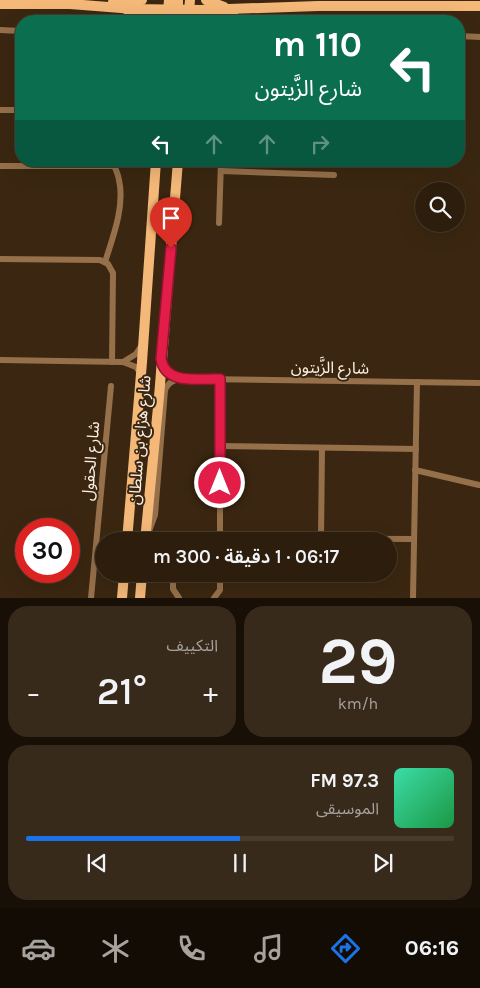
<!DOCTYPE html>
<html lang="ar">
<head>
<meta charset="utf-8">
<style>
	body { margin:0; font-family:Karla,"Noto Sans Arabic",sans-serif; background:#382a1b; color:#f1f3f6; direction:rtl; height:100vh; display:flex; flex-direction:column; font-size:19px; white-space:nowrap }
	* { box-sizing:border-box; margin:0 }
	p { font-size:16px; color:#a6a29d }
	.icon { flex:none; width:28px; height:28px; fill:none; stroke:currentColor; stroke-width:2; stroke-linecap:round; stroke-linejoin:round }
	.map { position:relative; height:598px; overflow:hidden; direction:ltr }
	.details { display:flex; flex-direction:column; gap:8px; padding:8px; background:#181007; flex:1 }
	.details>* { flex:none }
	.hud { position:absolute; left:15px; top:15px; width:450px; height:152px; border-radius:20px; box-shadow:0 5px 20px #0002,0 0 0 1px #483b2e; direction:rtl; background:#0b6e4f; color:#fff; overflow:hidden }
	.buttons { position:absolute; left:415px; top:182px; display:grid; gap:10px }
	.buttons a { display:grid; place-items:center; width:50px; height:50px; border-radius:50%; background:#2c1d0d; box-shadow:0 5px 20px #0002,0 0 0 1px #483b2e; font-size:25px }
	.speed { position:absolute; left:15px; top:518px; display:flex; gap:10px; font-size:25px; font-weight:700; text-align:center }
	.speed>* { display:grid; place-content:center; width:65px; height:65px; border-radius:50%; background:#2c1d0d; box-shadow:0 5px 20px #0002,0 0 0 1px #483b2e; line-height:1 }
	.speed .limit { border:8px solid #d22; background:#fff; color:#111 }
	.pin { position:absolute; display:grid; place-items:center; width:42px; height:42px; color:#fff; margin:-51px -21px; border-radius:50% 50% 50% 0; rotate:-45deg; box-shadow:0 0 5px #0007 }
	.pin .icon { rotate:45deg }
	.me { position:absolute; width:55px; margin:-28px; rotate:0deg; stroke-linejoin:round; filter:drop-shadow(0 0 4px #0008) }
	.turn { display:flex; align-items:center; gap:18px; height:105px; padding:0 20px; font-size:22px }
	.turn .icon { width:65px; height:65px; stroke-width:2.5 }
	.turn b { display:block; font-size:35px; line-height:42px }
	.lanes { display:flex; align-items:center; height:48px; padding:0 20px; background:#0003; justify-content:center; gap:25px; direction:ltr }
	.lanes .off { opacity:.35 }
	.big { font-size:38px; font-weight:600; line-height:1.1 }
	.details .card { flex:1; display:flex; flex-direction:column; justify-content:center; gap:8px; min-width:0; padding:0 18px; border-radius:20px; background:#382a1b }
	.details .dial { align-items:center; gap:0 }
	.dial b { font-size:65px; line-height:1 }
	.song { display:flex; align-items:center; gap:15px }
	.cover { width:60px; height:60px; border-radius:8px; background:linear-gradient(135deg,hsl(160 70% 55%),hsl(140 70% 35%)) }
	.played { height:5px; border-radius:2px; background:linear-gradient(90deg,#1a73e8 50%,#483b2e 50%) }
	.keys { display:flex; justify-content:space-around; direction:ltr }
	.heat { display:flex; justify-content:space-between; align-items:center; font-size:28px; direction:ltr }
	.details .tiles { flex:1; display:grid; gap:8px; grid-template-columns:1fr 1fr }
	.card:last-child { grid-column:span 2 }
	.trip { position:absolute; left:95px; top:532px; width:302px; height:50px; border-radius:25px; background:#2c1d0d; box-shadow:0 5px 20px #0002,0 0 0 1px #483b2e; font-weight:600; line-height:50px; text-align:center; direction:rtl }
	.menu { display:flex; height:80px; justify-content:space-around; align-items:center; background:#120c05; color:#a6a29d }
	.menu .icon { width:35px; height:35px }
	.menu .selected { color:#1a73e8 }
	.menu b { font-size:22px; color:#f1f3f6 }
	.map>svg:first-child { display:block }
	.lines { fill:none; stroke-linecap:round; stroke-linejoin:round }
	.minor { stroke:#95704a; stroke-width:6 }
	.primary { stroke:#f4b878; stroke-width:10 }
	.route-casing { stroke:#92132f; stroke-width:12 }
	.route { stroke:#e11d48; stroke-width:9 }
	.labels { text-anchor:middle; stroke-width:4; stroke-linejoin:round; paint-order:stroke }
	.street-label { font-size:16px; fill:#fef1e3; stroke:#3b2711 }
</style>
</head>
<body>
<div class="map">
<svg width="480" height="598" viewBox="0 0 480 598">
	<rect width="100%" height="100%" fill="#3b2711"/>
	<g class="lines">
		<g class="minor">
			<polyline points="0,30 21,31"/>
			<polyline points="459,36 480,37"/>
			<polyline points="0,110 21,110"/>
			<polyline points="0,166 114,166"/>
			<polyline points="221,171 334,175"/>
			<polyline points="219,223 221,161"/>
			<polyline points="0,259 100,260 108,264 113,273 112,362"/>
			<path d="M105,262c8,-25 20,-56 14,-82 -1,-7 -4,-12 -7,-19"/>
			<polyline points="0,360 123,362 136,367 141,374"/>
			<polyline points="123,362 136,354 142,345"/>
			<polyline points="162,364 168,374 178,378"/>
			<polyline points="221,446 416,449"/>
			<polyline points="415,470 479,485"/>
			<path d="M148,534l7,-19 10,-125c6,-15 23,-11 36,-11l279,4"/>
			<polyline points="220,538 413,539"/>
			<polyline points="321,538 322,449"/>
			<polyline points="220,540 220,379"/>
			<polyline points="173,574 173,589 179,598"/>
			<polyline points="91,598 111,386"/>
			<polyline points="214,598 220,590 220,574"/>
			<polyline points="413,598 417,382"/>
		</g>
		<g class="primary">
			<polyline points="178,0 178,21"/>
			<polyline points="206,0 224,7"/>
			<polyline points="113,2 142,0"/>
			<polyline points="0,4 76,4"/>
			<polyline points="70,4 134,9 201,10 318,6 480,6"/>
			<polyline points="128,11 149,21"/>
			<polyline points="167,21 169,0"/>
			<polyline points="188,21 190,0"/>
			<polyline points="226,21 235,9"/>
			<polyline points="127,541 142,362 156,161"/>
			<polyline points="145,541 159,397 178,161"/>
			<polyline points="122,598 124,574"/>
			<polyline points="140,598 142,574"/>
		</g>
	</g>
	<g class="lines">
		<defs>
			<path id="route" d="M171,248l-10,111c5,27 39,19 59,20v104"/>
		</defs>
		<use href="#route" class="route-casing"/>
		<use href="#route" class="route"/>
	</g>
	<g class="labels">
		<g class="street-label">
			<text transform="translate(330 367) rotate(1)" y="6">شارع الزَّيتون</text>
			<text transform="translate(139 440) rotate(-85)" y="6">شارع هزاع بن سلطان</text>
			<text transform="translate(90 461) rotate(-85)" y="6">شارع الحقول</text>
		</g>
	</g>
</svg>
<div class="buttons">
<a><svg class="icon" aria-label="search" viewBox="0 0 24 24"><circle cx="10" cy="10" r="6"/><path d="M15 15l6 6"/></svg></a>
</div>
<div class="speed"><div class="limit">30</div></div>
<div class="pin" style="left:171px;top:248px;background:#d93025"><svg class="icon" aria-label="arrive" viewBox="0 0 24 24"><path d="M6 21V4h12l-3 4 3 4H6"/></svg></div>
<svg class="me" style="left:220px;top:483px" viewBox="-20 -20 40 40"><circle r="17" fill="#e11d48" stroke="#fff" stroke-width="3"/><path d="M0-11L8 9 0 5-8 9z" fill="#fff"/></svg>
<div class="trip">06:17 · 1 دقيقة · 300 m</div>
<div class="hud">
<div class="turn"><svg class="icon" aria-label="left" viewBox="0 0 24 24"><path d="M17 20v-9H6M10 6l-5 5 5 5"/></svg><div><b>110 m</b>شارع الزَّيتون</div></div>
<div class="lanes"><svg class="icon" aria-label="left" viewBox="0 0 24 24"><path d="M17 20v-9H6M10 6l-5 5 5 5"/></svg><svg class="icon off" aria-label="ahead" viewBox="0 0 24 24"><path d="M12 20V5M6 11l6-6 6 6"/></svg><svg class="icon off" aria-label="ahead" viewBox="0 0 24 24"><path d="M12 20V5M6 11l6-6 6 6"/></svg><svg class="icon off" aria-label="right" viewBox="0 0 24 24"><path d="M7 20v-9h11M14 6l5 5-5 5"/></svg></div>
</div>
</div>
<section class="details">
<div class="tiles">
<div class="card dial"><b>29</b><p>km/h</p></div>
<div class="card"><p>التكييف</p>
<div class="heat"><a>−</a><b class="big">21°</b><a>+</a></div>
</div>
<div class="card">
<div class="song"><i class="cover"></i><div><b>97.3 FM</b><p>الموسيقى</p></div></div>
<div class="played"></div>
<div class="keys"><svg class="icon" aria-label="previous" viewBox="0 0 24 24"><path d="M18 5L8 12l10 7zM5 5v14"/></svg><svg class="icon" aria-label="pause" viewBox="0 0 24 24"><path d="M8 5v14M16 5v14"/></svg><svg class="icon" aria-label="next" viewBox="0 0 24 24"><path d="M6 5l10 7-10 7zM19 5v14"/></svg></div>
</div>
</div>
</section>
<nav class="menu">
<b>06:16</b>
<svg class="icon selected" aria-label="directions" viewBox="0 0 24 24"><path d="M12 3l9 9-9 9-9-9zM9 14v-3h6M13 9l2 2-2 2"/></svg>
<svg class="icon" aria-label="music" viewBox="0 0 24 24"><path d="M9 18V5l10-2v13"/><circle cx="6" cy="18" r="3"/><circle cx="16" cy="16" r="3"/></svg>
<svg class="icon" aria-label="phone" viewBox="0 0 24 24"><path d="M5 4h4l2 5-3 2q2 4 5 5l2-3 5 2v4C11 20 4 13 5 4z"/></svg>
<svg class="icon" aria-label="climate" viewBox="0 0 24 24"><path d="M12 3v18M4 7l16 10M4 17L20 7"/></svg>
<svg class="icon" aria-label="car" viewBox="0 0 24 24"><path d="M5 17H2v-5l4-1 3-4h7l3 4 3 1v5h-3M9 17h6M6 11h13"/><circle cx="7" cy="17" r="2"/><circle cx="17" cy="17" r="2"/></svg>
</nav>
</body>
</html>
